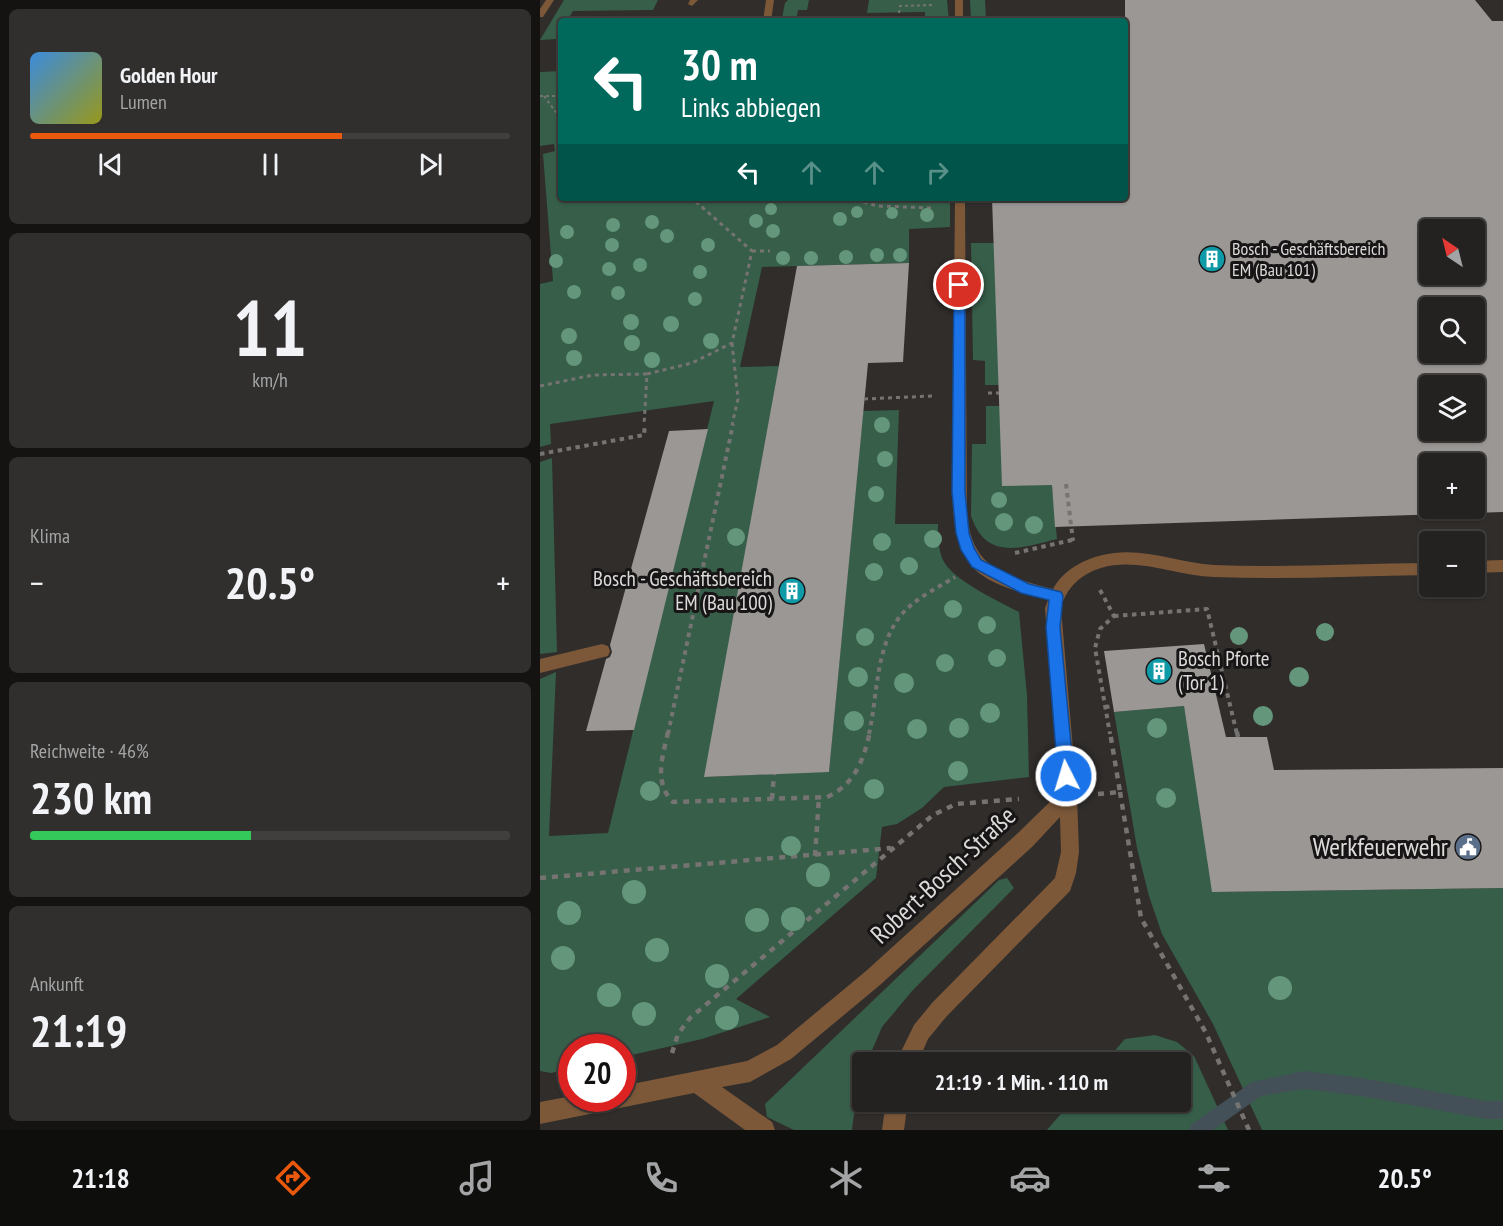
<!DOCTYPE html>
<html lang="de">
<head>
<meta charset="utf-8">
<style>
	body { margin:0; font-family:"PT Sans Narrow",sans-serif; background:#302f2d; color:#f1f3f6; height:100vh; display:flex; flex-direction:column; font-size:22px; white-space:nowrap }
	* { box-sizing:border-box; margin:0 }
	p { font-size:20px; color:#a3a4a5 }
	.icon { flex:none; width:33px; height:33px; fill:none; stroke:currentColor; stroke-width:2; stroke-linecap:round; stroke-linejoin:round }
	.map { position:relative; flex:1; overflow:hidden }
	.details { display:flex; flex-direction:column; gap:9px; padding:9px; background:#141312; width:540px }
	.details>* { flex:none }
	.guide { position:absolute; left:18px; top:18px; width:570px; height:183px; border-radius:6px; box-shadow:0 2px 4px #0004,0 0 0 2px #413f3e; background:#00695c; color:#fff; overflow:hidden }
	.needle { width:39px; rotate:325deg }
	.controls { position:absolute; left:879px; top:219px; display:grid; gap:12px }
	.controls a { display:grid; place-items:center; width:66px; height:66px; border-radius:6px; background:#242220; box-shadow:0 2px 4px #0004,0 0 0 2px #413f3e; font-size:30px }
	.speed { position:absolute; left:18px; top:1034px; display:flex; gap:12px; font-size:30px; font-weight:700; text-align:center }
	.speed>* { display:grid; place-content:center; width:78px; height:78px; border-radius:50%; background:#242220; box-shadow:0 2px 4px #0004,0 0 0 2px #413f3e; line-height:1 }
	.speed .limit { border:9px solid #d22; background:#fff; color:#111 }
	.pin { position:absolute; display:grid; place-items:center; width:51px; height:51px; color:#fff; margin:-26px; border:3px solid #fff; border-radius:50%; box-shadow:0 2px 6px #0007 }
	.me { position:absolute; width:66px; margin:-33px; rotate:355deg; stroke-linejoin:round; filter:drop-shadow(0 0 4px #0008) }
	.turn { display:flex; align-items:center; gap:21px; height:126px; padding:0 24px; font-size:27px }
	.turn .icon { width:78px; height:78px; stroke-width:2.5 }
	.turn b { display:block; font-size:42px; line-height:51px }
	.lanes { display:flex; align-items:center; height:57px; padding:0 24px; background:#0003; justify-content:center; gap:30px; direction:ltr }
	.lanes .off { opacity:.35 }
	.big { font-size:45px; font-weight:700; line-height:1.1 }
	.details .tile { flex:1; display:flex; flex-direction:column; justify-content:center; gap:9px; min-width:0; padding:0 21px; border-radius:9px; background:#302f2d }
	.details .dial { align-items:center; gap:0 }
	.dial b { font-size:78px; line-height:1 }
	.song { display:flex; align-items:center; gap:18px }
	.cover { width:72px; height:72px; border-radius:9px; background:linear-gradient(135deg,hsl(210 70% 55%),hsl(60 70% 35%)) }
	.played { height:6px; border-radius:3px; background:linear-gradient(90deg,#ea580c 65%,#413f3e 65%) }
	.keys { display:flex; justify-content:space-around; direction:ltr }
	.heat { display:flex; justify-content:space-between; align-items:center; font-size:33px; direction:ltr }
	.charge { height:9px; border-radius:4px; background:linear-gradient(90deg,#34c759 46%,#413f3e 0) }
	.trip { position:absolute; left:312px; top:1052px; width:339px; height:60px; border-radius:6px; background:#242220; box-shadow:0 2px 4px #0004,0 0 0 2px #413f3e; font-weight:700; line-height:60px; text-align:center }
	.menu { display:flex; height:96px; justify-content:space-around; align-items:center; background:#0e0e0d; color:#a3a4a5 }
	.menu .icon { width:42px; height:42px }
	.menu .on { color:#ea580c }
	.menu b { font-size:27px; color:#f1f3f6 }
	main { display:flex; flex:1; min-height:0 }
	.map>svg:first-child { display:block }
	.green { fill:#365e49 }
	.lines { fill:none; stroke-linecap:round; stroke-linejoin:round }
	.stream { fill:#445058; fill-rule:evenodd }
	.building { fill:#9a9795; fill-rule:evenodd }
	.path-far3 { stroke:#767472; stroke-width:2; stroke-dasharray:3 3; stroke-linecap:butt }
	.path-far2 { stroke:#767472; stroke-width:3; stroke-dasharray:4 4; stroke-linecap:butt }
	.path-far1 { stroke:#767472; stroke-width:4; stroke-dasharray:4.5 4.5; stroke-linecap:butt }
	.path { stroke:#767472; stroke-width:4.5; stroke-dasharray:6 6; stroke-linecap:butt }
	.service { fill:#7c5839; fill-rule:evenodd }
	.minor { fill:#7c5839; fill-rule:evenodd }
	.tree { fill:#63967a }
	.route { fill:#1a73e8; stroke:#114b97; stroke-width:1.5 }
	.labels { text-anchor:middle; stroke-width:6; stroke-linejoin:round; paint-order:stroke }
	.far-poi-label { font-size:18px; fill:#dcdbd9; stroke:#171515; text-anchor:start }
	.poi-label { font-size:21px; fill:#dcdbd9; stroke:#171515; text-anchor:end }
	.near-poi-label { font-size:26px; fill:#dcdbd9; stroke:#171515; text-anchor:end }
	.near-street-label { font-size:26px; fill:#dcdbd9; stroke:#171515 }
</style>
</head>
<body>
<main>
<section class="details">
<div class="tile">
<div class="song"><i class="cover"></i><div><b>Golden Hour</b><p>Lumen</p></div></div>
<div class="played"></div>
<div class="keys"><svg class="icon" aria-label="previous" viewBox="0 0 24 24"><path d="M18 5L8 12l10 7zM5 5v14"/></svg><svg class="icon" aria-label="pause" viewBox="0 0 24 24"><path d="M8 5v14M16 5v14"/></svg><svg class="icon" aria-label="next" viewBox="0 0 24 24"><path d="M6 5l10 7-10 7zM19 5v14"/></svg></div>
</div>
<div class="tile dial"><b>11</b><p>km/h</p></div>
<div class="tile"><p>Klima</p>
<div class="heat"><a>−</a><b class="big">20.5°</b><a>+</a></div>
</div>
<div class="tile"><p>Reichweite · 46%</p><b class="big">230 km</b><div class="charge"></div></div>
<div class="tile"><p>Ankunft</p><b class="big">21:19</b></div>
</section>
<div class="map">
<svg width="963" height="1130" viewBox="0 0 963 1130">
	<rect width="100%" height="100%" fill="#302d2b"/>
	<g class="green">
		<polygon points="24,0 118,0 113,10 33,11 27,21 21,21 21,32 16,39 0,40"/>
		<polygon points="248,0 269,0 267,10 258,10 256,21 242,18 245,3"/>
		<polygon points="329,0 407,0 409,21 385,21 385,12 327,13"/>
		<polygon points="430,0 445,0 446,21 431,21"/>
		<path d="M21,71v127h389v29l-41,2v34l-147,4 -22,100 39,-1 -74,411 124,-6 34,-360 36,-1 -4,114h43c0,12 0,27 6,38 11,19 56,40 75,50l8,84 2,81 -85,10 -22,21 -25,16 -15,3 -6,51 -140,121 34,18 -68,22 -79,18 -1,-10h-50l-1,21 -20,5 -11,-2v-392l16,-7 -7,164 59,-3 106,-432 -164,23 1,20 -11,3v-163l13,-3 -10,-127 12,-3 -1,-7 -14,2v-74z"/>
		<polygon points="431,243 454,243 459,385 445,385 445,361 433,360"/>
		<path d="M446,406h13l53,79 5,54c-36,9 -71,22 -86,-23l1,-72h14z"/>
		<polygon points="12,458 17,652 0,654 0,462"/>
		<polygon points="644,706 673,892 963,888 963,1130 722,1130 673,1024 622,934 609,896 597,848 574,712"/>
		<path d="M467,878l7,10 -102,103 -30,36 -15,35h-5c0,23 -8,45 -10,68h-58l-27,-13 -2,-13 234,-224z"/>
		<polygon points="615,1035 637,1042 654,1056 688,1130 507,1130 532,1101 640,1101 640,1062 565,1062 585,1039"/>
	</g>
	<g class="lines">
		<polygon class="stream" points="764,1071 822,1078 946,1101 963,1101 963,1119 946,1119 822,1096 764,1089 721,1096 673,1130 649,1130 652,1124 712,1082"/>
	</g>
	<g class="building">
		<path d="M585,0h350l17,21h11v491l-448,15 -3,-42 -50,1 -10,-288h133zM890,230h44v44h-44zM890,308h44v44h-44zM890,386h44v44h-44zM890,464h44v44h-44z"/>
		<polygon points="369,263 363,362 328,363 289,772 164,777 257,266"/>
		<polygon points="168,429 94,730 46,731 66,659 70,657 72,652 70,645 129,431"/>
		<polygon points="664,644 686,737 727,737 734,770 963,768 963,888 672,892 644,706 574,712 564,651"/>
	</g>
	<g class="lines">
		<g class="path-far3">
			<polyline points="359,13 360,6 394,5"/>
			<polyline points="0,96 21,96"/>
			<polyline points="4,96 21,119"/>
		</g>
		<g class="path-far2">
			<polyline points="152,198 155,201 170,198"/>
			<polyline points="308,198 338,206 393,208"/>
			<polyline points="212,251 230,251"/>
			<polyline points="192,343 198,399 192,425"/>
			<polyline points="107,374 152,363 192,343 212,251 155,201"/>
			<polyline points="0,386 53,375 107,374 104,425"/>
			<polyline points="448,393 459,393"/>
			<polyline points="324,399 392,396"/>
		</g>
		<g class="path-far1">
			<polyline points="0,454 104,435 105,424"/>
			<polyline points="526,484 533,541"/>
			<polyline points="475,553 532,540"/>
			<polyline points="560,590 574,616 560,629 555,648 570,734"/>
			<polyline points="574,616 667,609 697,734"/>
			<polyline points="565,707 573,706"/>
			<polyline points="128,734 193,424"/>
			<path d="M329,734c9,-39 6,-88 33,-120 14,-16 35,-26 53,-37"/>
		</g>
		<g class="path">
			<path d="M128,732c-5,24 -15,50 5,70l154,-5c28,-13 36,-36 43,-65"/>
			<polyline points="697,732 698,737"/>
			<polyline points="580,792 601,918 666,1033 709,1130"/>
			<polyline points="558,794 580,792 570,732"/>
			<polyline points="232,799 234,774"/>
			<polyline points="275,856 279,797"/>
			<polyline points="0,878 351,848"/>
			<polyline points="132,1053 138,1034 150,1018 393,815 416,804 479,799"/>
		</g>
		<g class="service">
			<polygon points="6,0 14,0 3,17 0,17 0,9"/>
			<polygon points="150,0 158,0 152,6 148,4"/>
			<polygon points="226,0 234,0 231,21 223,21"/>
			<rect x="415" y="0" width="8" height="21"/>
			<path d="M415,198h10l2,316c5,55 38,62 86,75 12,-22 37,-33 61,-36 34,-4 67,10 100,12 71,3 144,-2 216,-2v12c-72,1 -144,5 -216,2 -37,-1 -76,-20 -113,-9 -20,6 -35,20 -40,40l16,188 -3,6 -6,3 -6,-3 -3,-6 -14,-188 3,-8c-73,-19 -93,-30 -96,-108z"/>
			<polygon points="963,560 963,572 934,573 934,561"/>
			<polygon points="62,644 68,646 70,651 68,656 0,673 0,659"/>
		</g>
		<g class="minor">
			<polygon points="528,787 534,790 537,796 539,852 536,873 530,891 406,1017 388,1039 378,1062 356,1062 374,1025 392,1003 515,878 521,852 520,817 493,846 340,985 251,1059 210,1082 182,1087 232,1122 235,1130 205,1130 154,1093 0,1124 0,1102 32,1096 32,1098 82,1098 82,1086 207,1061 237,1045 326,971 479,832 522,790"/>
			<polygon points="346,1101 368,1101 364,1130 342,1130"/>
		</g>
	</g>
	<g class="tree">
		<circle cx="231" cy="209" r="6"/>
		<circle cx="317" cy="212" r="6"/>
		<circle cx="352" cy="213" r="6"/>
		<circle cx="387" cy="215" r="7"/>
		<circle cx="300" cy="219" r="7"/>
		<circle cx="216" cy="221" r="7"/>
		<circle cx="112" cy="222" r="7"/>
		<circle cx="73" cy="225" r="7"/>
		<circle cx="233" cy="231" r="7"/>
		<circle cx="27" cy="232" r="7"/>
		<circle cx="127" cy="236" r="7"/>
		<circle cx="72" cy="245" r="7"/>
		<circle cx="168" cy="245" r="7"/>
		<circle cx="337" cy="255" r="7"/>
		<circle cx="360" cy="255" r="7"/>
		<circle cx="306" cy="257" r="7"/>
		<circle cx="243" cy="258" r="7"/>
		<circle cx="271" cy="258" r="7"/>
		<circle cx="16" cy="261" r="7"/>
		<circle cx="100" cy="265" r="7"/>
		<circle cx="69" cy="269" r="7"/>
		<circle cx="160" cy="272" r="7"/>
		<circle cx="34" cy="292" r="7"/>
		<circle cx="78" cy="293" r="7"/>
		<circle cx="155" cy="299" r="7"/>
		<circle cx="91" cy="322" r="8"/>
		<circle cx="131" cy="324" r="8"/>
		<circle cx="29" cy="336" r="8"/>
		<circle cx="171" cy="341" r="8"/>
		<circle cx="92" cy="343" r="8"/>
		<circle cx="34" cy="358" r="8"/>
		<circle cx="112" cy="360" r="8"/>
		<circle cx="342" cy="425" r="8"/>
		<circle cx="345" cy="459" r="8"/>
		<circle cx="336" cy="494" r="8"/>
		<circle cx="459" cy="500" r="8"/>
		<circle cx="464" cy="522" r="9"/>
		<circle cx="494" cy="525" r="9"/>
		<circle cx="196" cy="537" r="9"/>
		<circle cx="393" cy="539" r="9"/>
		<circle cx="342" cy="542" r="9"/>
		<circle cx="369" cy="566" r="9"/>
		<circle cx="334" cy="572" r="9"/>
		<circle cx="413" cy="609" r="9"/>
		<circle cx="447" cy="625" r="9"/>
		<circle cx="785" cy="632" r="9"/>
		<circle cx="699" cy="636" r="9"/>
		<circle cx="325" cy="637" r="9"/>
		<circle cx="457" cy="658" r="9"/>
		<circle cx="405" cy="663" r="9"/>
		<circle cx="318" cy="677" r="10"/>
		<circle cx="759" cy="677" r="10"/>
		<circle cx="364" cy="683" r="10"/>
		<circle cx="450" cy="713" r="10"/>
		<circle cx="723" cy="716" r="10"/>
		<circle cx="314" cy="721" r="10"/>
		<circle cx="419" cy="728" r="10"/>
		<circle cx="617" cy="728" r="10"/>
		<circle cx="377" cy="729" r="10"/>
		<circle cx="418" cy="771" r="10"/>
		<circle cx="334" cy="789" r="10"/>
		<circle cx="110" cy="791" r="10"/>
		<circle cx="626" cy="798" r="10"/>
		<circle cx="251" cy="846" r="10"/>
		<circle cx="278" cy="875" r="12"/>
		<circle cx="94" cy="892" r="12"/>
		<circle cx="29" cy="913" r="12"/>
		<circle cx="253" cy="919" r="12"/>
		<circle cx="217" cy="920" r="12"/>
		<circle cx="117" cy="950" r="12"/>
		<circle cx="23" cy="958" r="12"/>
		<circle cx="177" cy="976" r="12"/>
		<circle cx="740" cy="988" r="12"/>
		<circle cx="69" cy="995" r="12"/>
		<circle cx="104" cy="1014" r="12"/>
		<circle cx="187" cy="1018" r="12"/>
	</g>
	<polygon class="route" points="419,282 425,285 425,492 429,533 434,548 441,560 489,584 521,592 523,596 520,627 534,776 532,781 526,783 521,781 518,776 506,627 509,600 481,593 432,567 421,550 416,533 412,492 414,285"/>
	<defs>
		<symbol id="building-disc" viewBox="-11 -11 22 22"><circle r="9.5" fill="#0f9aa8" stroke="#171515"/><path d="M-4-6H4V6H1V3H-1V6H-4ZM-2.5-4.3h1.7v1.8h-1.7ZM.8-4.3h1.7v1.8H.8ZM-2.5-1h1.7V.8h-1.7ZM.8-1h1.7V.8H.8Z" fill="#fff"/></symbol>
		<symbol id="civic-disc" viewBox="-11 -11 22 22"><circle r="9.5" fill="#5c6f8a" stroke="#171515"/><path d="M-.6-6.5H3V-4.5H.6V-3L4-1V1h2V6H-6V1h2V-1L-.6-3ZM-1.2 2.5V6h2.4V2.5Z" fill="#fff"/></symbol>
	</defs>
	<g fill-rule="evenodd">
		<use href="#building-disc" x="657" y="244" width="30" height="30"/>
		<use href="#building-disc" x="237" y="576" width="30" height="30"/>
		<use href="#building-disc" x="604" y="656" width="30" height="30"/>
		<use href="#civic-disc" x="913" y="832" width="30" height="30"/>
	</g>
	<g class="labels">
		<g class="far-poi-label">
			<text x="692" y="255">Bosch - Geschäftsbereich<tspan x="692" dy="21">EM (Bau 101)</tspan></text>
		</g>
		<g class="poi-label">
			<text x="232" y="586">Bosch - Geschäftsbereich<tspan x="232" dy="24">EM (Bau 100)</tspan></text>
			<text x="638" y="666" text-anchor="start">Bosch Pforte<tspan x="638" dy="24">(Tor 1)</tspan></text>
		</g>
		<g class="near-poi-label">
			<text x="908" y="856">Werkfeuerwehr</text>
		</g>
		<g class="near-street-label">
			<text transform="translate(403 875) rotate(-43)" y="9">Robert-Bosch-Straße</text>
		</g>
	</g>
</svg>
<div class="controls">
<a><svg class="needle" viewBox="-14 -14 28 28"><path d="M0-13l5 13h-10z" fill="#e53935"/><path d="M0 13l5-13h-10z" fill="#a3a4a5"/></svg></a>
<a><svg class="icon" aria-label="search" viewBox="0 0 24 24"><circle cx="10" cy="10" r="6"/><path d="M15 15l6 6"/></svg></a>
<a><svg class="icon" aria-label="layers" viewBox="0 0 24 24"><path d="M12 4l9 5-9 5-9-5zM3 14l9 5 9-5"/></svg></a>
<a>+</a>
<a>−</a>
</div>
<div class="speed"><div class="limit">20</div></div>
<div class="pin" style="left:419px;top:285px;background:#d93025"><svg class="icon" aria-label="arrive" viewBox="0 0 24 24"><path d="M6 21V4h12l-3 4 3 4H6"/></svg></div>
<svg class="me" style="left:526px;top:776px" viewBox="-20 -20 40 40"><circle r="17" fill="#1a73e8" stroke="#fff" stroke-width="3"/><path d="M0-11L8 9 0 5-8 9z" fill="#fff"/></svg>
<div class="trip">21:19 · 1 Min. · 110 m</div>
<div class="guide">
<div class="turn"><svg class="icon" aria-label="left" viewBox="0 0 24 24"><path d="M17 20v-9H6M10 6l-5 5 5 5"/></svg><div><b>30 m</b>Links abbiegen</div></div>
<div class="lanes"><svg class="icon" aria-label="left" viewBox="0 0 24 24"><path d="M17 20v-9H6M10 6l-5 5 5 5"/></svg><svg class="icon off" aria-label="ahead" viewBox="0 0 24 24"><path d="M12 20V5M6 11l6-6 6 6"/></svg><svg class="icon off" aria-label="ahead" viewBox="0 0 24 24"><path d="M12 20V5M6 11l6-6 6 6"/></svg><svg class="icon off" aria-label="right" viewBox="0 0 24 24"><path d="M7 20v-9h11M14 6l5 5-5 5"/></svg></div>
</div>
</div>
</main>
<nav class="menu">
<b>21:18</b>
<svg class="icon on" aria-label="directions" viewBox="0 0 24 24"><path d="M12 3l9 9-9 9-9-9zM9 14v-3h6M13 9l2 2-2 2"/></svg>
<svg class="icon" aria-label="music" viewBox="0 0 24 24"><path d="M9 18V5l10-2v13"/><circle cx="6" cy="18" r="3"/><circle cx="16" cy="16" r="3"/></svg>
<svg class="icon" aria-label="phone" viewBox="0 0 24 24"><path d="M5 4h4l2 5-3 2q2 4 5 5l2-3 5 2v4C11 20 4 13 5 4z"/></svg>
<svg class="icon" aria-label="climate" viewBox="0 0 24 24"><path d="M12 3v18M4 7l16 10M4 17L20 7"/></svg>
<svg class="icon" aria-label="car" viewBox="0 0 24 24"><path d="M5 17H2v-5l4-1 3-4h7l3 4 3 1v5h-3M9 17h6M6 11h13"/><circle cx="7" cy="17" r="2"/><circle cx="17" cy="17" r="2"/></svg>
<svg class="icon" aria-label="filters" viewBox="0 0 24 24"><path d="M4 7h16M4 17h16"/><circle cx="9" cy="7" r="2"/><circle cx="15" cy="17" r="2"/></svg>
<b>20.5°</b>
</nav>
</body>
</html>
